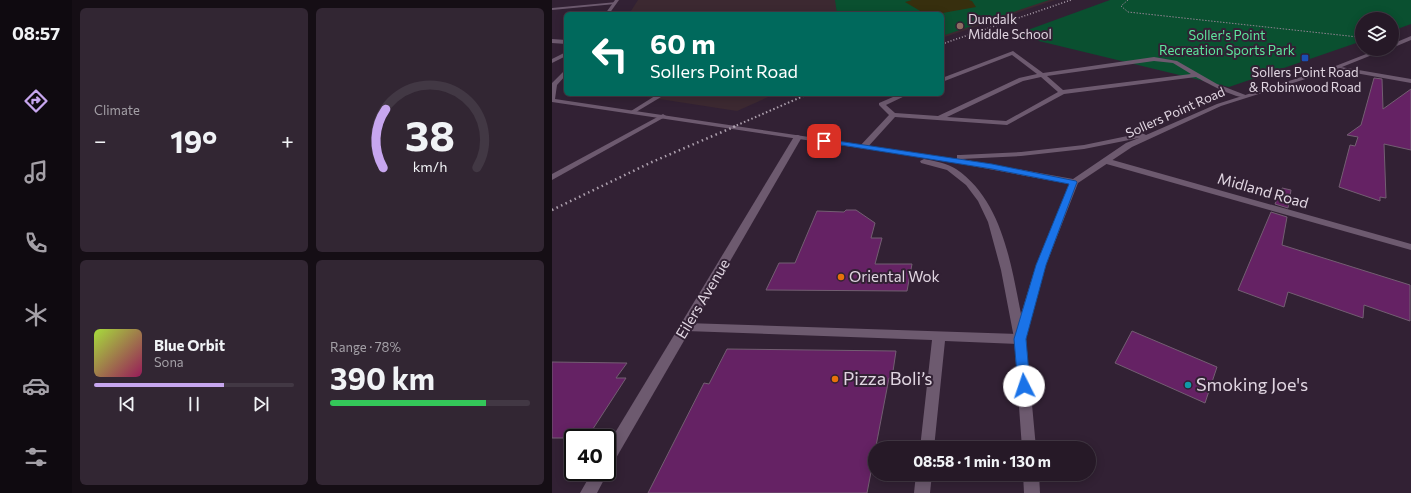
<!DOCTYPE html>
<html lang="en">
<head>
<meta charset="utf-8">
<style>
	body { margin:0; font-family:Commissioner,sans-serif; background:#322633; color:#f1f3f6; height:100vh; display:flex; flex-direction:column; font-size:15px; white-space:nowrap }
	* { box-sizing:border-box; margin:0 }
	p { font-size:13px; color:#a4a0a7 }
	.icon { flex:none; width:22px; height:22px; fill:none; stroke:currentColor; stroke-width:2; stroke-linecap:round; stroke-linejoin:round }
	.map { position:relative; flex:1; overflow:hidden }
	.side { display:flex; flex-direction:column; gap:8px; padding:8px; background:#150e15; width:480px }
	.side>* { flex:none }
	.top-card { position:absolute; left:12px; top:12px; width:380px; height:84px; border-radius:6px; box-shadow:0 2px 10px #0003,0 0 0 1px #423844; background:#00695c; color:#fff; overflow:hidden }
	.fabs { position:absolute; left:803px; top:12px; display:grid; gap:8px }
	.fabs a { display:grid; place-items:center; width:44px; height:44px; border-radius:50%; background:#261927; box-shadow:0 2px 10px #0003,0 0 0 1px #423844; font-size:20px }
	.speed { position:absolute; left:12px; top:429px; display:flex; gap:8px; font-size:20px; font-weight:700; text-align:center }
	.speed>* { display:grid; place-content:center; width:52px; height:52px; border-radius:50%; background:#261927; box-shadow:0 2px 10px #0003,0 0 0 1px #423844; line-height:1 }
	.speed .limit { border:2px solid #111; border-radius:6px; background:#fff; color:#111 }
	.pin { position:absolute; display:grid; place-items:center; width:34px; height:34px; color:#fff; margin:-17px; border-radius:8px; box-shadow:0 2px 6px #0006 }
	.me { position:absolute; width:44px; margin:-22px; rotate:356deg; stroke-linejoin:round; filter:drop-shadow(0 0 3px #0008) }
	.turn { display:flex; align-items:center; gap:14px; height:84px; padding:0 20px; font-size:18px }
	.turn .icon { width:52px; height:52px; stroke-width:2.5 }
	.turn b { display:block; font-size:28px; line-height:34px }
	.big { font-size:30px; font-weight:700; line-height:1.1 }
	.side .widget { flex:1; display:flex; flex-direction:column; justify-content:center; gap:6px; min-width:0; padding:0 14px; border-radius:6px; background:#322633 }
	.side .dial { align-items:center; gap:0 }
	.dial svg { height:104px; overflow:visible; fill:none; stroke:#423844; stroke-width:7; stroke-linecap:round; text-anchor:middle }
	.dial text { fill:#f1f3f6; stroke:none }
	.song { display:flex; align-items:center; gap:12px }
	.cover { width:48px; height:48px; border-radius:6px; background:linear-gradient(135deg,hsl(80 70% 55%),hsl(330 70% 35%)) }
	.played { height:4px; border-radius:2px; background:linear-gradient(90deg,#c7a6ef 65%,#423844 65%) }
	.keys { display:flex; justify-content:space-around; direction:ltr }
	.heat { display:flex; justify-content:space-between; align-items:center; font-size:22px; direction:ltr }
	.charge { height:6px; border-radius:3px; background:linear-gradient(90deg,#34c759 78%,#423844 0) }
	.side .tiles { flex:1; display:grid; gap:8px; grid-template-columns:repeat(2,1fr) }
	.trip { position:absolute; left:316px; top:441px; width:228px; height:40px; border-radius:20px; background:#261927; box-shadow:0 2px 10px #0003,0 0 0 1px #423844; font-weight:700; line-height:40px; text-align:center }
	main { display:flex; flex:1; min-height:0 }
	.menu { display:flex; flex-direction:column; width:72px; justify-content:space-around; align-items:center; background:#0f0a10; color:#a4a0a7 }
	.menu .icon { width:28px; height:28px }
	.menu .on { color:#c7a6ef }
	.menu b { font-size:18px; color:#f1f3f6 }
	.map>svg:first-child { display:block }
	.education { fill:#3c2931 }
	.green { fill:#0a5030 }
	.sand { fill:#372f0e }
	.building { fill:#652264; stroke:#735e72 }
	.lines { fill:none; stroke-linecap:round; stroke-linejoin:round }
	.path { stroke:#918392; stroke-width:1; stroke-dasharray:1.5 1.5; stroke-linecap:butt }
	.lane { fill:#6d5a6f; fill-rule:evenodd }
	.street { fill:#6d5a6f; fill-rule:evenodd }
	.secondary { fill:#6d5a6f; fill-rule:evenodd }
	.rail-far2 { stroke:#aea1af; stroke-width:1.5; stroke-dasharray:1 2; stroke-linecap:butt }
	.rail-far1 { stroke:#aea1af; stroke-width:2; stroke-dasharray:1.5 2.5; stroke-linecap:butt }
	.rail { stroke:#aea1af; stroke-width:2.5; stroke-dasharray:1.5 3.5; stroke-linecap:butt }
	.route { fill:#1a73e8; stroke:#114b97 }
	.education-dot { fill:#8d6e63; stroke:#322134; stroke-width:1.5 }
	.transit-dot { fill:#1a4fb4; stroke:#322134; stroke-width:1.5 }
	.food-dot { fill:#e8710a; stroke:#322134; stroke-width:1.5 }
	.culture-dot { fill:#0f9aa8; stroke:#322134; stroke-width:1.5 }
	.labels { text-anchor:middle; stroke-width:4; stroke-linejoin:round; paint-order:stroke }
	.far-poi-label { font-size:13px; fill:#e0d5e1; stroke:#322134; text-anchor:start }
	.far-park-label { font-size:13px; fill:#5ee79e; stroke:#322134 }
	.far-street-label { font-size:13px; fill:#e0d5e1; stroke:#322134 }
	.street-label { font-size:15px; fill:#e0d5e1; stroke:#322134 }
	.poi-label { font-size:15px; fill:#e0d5e1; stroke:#322134; text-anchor:start }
	.near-poi-label { font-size:18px; fill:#e0d5e1; stroke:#322134; text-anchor:start }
</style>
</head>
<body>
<main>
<nav class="menu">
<b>08:57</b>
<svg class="icon on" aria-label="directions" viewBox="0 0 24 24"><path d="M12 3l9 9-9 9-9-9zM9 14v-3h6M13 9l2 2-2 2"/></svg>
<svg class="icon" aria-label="music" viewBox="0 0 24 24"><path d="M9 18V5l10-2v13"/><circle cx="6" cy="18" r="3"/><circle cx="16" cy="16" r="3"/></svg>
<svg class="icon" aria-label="phone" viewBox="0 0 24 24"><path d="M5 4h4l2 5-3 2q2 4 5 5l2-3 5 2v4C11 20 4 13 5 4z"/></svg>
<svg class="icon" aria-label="climate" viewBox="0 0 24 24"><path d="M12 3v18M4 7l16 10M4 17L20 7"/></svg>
<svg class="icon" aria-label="car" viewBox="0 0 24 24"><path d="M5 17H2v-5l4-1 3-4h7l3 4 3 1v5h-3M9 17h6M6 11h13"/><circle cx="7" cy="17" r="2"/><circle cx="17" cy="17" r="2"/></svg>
<svg class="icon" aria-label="filters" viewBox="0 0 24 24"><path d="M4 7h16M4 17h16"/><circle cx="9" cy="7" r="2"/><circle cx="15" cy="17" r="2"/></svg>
</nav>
<section class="side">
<div class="tiles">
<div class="widget"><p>Climate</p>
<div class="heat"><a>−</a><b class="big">19°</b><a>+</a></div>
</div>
<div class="widget dial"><svg viewBox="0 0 100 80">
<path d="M14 69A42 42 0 1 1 86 69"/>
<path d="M14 69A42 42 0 0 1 16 24" stroke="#c7a6ef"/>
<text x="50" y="56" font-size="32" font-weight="700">38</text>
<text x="50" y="72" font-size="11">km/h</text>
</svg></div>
<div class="widget">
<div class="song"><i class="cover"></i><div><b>Blue Orbit</b><p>Sona</p></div></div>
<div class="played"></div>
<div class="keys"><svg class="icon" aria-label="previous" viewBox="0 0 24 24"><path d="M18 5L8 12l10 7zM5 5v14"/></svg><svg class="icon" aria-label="pause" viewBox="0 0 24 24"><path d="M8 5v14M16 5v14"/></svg><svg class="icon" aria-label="next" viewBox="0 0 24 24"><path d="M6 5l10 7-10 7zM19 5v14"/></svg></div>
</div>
<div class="widget"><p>Range · 78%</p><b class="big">390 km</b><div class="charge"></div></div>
</div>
</section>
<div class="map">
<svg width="859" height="493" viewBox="0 0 859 493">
	<rect width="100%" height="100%" fill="#322134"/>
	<g class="education">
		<polygon points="86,0 503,0 390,38 390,14 77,14"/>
		<polygon points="75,94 223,94 185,111"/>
	</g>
	<g class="green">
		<polygon points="283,0 497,0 390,36 390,14 285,14"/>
		<polygon points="558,0 859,0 859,24 840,31 840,19 810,19 810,41 677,87 462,35"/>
	</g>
	<polygon class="sand" points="360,0 417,0 420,1 424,7 385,14 371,14 370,12 353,2"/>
	<g class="building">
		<polygon points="822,78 830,79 831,109 859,89 859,150 832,144 834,198 828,197 828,201 787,187 798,145 803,146 806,137 795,135 809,125"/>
		<polygon points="730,188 739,190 736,208 723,204"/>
		<polygon points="294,210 304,210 323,223 319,238 330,238 323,264 360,264 355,291 214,290 227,263 243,263 265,211 292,212"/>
		<polygon points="719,212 735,217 730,245 858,285 858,321 812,305 811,318 736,292 732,307 686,290"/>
		<polygon points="580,331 665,367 653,403 563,363"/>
		<polygon points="175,349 344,351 340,378 337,378 315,493 96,493 152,383 157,384"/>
		<polygon points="0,362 75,363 64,378 74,378 35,438 0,438"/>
	</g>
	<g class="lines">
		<polyline class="path" points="576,0 569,6 576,12 806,37"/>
		<g class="lane">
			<polygon points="65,2 63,4 0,10 0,8"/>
			<polygon points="0,39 14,40 14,44 0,43"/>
			<path d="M461,51l30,22 111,-16 23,4 40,23 31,12c-7,6 -43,-14 -52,-19l-132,17 -57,31 -112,-8 -29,32h-3l-4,-2 30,-32 -10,-10v-2l21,-9h9l-23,11 9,8 43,3 81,-38 18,-4 -25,-19 -70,27v-4zM602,61l19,2 18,11 -128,16 -16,-14zM489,77l17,15 -52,29 -59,-4 76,-36z"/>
			<polygon points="106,94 114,94 84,112 79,111"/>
			<polygon points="111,114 114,116 113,117 0,180 0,174"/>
			<polygon points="134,323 468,334 472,336 474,339 472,342 468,344 393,341 382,448 368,448 380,340 134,331 130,330 128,327 130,324"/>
			<polygon points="364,474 380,474 378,493 362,493"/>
		</g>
		<g class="street">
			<polygon points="783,66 859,79 859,83 781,69 780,68"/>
			<polygon points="243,135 246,135 250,137 60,465 55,467 55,446"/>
			<polygon points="551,159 557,159 859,244 859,250 551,163"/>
			<polygon points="55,471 56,472 45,493 28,493 40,472 55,472"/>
		</g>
		<g class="secondary">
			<polygon points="63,0 67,0 57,14 53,14"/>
			<polygon points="859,36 859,40 840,48 840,44"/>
			<path d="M827,49h8l-50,20 -116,37 -89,41 -54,36 -32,82 -20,74 10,109h-14l-8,-110 -13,-68 -13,-48 -10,-21 -12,-16 -19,-15 -26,-7 -1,-2 4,-2c10,2 23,4 32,10 46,31 55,95 65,145l15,-49 33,-81 -129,-24 -388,-58v-19l14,-14v6l-9,10 -2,14 402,60v-4h3l61,-3 63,-7 58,-12 4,2 71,-31 116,-37zM587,138l-13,5 -53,36 -112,-20 60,-3 63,-7z"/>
			<polygon points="14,52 14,56 0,63 0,59"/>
			<polygon points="471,474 487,474 488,493 472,493"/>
		</g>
		<polyline class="rail-far2" points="390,44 519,0"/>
		<polyline class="rail-far1" points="181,127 256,94"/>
		<polyline class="rail" points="0,210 100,162 184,126"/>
	</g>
	<polygon class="route" points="272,139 440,164 524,181 525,182 494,265 474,339 478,386 476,389 472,391 467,389 466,386 462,339 484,265 517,184 440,169 270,142 269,141"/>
	<circle class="education-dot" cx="408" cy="26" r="4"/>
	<rect class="transit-dot" x="749" y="54" width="8" height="8" rx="2"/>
	<g class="food-dot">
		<circle cx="289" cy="277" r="4"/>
		<circle cx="283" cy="379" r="4"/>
	</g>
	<circle class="culture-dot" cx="636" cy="385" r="4"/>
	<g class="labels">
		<g class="far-poi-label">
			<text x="416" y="24">Dundalk<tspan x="416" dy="15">Middle School</tspan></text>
			<text x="753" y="77" text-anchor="middle">Sollers Point Road<tspan x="753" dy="15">&amp; Robinwood Road</tspan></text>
		</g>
		<g class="far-park-label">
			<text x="675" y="40">Soller's Point<tspan x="675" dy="15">Recreation Sports Park</tspan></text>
		</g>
		<g class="far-street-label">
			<text transform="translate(623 112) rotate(-24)" y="5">Sollers Point Road</text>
		</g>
		<g class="street-label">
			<text transform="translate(711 191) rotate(16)" y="5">Midland Road</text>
			<text transform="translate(151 299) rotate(-59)" y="5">Eilers Avenue</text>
		</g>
		<g class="poi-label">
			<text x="297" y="282">Oriental Wok</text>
		</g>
		<g class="near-poi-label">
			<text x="291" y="385">Pizza Boli’s</text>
			<text x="644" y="391">Smoking Joe's</text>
		</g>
	</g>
</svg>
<div class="fabs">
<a><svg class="icon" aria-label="layers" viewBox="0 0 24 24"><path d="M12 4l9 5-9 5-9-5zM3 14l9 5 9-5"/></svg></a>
</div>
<div class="speed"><div class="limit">40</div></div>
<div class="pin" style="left:272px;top:141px;background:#d93025"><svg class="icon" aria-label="arrive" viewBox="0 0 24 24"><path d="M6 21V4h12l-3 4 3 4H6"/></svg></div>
<svg class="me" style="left:472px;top:386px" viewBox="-20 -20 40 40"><circle r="19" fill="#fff"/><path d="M0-13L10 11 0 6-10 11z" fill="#1a73e8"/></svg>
<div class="trip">08:58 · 1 min · 130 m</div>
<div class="top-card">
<div class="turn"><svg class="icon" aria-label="left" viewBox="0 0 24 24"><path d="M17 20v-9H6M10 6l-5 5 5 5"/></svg><div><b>60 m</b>Sollers Point Road</div></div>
</div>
</div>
</main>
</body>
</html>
